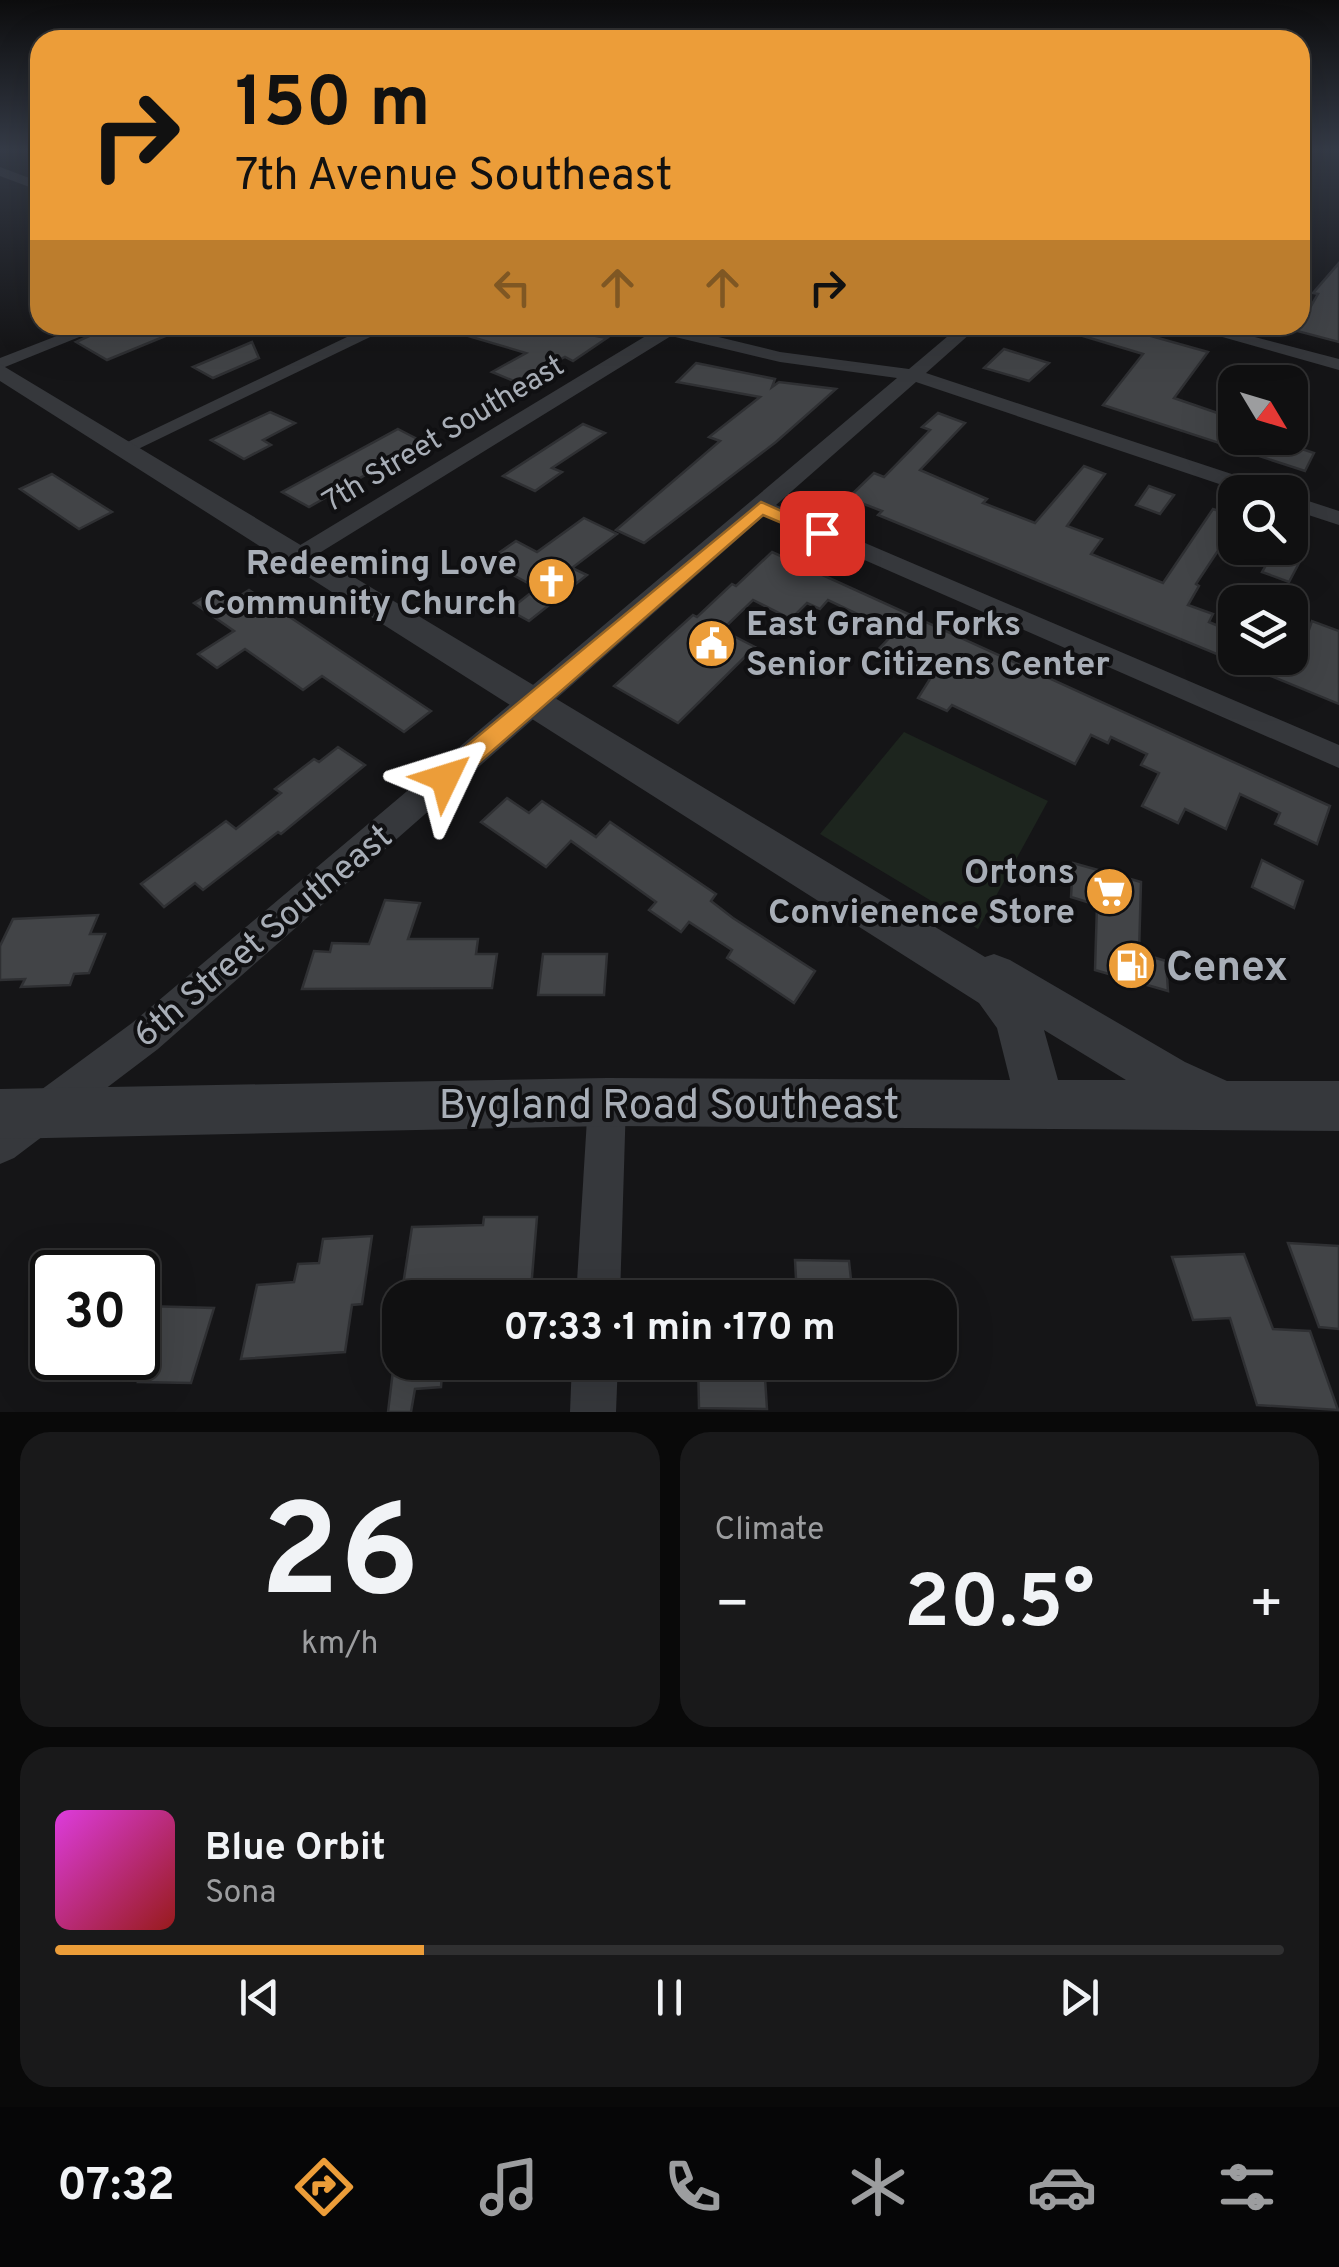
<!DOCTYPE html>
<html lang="en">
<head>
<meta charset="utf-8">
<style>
	body { margin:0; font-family:Overpass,sans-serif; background:#19191a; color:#f1f3f6; height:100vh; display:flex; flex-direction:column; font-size:38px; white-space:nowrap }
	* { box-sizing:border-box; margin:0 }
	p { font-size:32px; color:#9c9d9f }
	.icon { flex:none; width:55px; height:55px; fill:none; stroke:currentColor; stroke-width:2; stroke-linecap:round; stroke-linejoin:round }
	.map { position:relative; height:1412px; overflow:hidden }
	.side { display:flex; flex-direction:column; gap:20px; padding:20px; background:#090909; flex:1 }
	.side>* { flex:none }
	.hud { position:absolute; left:30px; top:30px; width:1280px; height:305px; border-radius:30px; box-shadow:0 10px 40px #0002,0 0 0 2px #303031; background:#ec9d39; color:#111; overflow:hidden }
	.needle { width:65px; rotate:128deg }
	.fabs { position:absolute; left:1218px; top:365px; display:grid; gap:20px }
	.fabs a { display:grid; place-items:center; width:90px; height:90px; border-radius:20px; background:#101011; box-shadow:0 10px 40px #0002,0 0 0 2px #303031; font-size:50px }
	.speed { position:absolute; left:30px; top:1250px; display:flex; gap:20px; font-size:50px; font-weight:700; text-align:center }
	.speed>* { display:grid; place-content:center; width:130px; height:130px; border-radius:50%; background:#101011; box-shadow:0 10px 40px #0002,0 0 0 2px #303031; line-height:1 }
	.speed .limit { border:5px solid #111; border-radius:15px; background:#fff; color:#111 }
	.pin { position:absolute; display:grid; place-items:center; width:85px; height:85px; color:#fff; margin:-42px; border-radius:20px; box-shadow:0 5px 15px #0006 }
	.me { position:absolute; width:110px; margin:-55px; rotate:49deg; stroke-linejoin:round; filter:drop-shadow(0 0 8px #0008) }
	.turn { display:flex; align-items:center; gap:35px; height:210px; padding:0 40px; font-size:45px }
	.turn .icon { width:130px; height:130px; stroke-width:2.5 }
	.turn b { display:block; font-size:70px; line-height:85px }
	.lanes { display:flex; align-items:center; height:95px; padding:0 40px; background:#0003; justify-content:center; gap:50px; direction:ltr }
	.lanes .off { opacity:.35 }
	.big { font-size:75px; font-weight:700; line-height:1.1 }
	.side .tile { flex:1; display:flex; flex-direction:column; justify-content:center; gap:15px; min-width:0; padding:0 35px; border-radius:30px; background:#19191a }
	.side .dial { align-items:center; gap:0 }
	.dial b { font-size:130px; line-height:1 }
	.song { display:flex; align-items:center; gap:30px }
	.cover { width:120px; height:120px; border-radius:15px; background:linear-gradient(135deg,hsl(300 70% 55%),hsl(0 70% 35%)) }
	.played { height:10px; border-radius:5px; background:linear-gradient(90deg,#ec9d39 30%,#303031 30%) }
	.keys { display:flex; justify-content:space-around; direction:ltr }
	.heat { display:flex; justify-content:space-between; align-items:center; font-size:55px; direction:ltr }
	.side .tiles { flex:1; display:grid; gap:20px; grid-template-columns:1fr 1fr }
	.tile:last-child { grid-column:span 2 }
	.trip { position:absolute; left:382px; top:1280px; width:575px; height:100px; border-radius:30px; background:#101011; box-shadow:0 10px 40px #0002,0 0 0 2px #303031; font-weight:700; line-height:100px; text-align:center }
	.dock { display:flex; height:160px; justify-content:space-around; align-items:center; background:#060607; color:#9c9d9f }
	.dock .icon { width:70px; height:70px }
	.dock .current { color:#ec9d39 }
	.dock b { font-size:45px; color:#f1f3f6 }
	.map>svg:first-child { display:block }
	.green { fill:#1d251e }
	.building { fill:#424447; stroke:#2f3033; stroke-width:2.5 }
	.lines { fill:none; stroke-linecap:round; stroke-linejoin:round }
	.minor { fill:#36383c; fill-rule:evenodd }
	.tertiary { fill:#36383c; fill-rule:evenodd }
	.route { fill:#ec9d39; stroke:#996625; stroke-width:2.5 }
	.labels { text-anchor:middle; stroke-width:8; stroke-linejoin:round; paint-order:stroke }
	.far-street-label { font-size:30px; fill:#a8aeb7; stroke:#101012 }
	.poi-label { font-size:35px; font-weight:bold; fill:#a8aeb7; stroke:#101012; text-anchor:end }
	.street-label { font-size:35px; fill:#a8aeb7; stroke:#101012 }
	.near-poi-label { font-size:42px; font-weight:bold; fill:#a8aeb7; stroke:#101012; text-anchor:start }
	.near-street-label { font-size:42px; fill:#a8aeb7; stroke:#101012 }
</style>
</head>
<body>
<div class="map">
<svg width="1339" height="1412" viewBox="0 0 1339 1412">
	<rect width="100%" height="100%" fill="#151517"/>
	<polygon class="green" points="904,732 1048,801 978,929 820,834"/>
	<g class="building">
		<polygon points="1339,263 1339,342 1297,331 1294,328 1300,325 1318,294 1313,293"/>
		<polygon points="113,325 190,325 190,326 107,360 76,342"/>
		<polygon points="449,325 537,325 607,338 573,361 565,357 516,382 492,372 526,353 448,330"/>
		<polygon points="1063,325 1112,325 1208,352 1174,398 1235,419 1235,438 1280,438 1278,441 1314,453 1305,471 1103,405 1143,354 1063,330"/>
		<polygon points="252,342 259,358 213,378 193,367"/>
		<polygon points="1004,349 1049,363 1029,381 984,368"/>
		<polygon points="696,363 775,379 772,387 779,382 836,389 776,442 644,543 616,530 720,441 709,437 760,397 677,382"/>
		<polygon points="270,412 295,423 263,440 271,445 244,459 211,440"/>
		<polygon points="938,413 965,423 920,470 987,499 983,503 1035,523 1084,466 1105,474 1067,526 1102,539 1091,554 1163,583 1213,509 1235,516 1235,525 1196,584 1199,586 1188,605 1213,614 1209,622 1235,633 1235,658 1299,658 1312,621 1339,631 1339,704 878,515 882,511 848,498 874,473 884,477 930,430 922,427"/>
		<polygon points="583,424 605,433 552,468 562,472 535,491 503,476"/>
		<polygon points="398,429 423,442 309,507 282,492"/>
		<polygon points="52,474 112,512 79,529 20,489"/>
		<polygon points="1149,486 1174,495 1160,514 1136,505"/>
		<polygon points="584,518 617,534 572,568 587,575 529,621 509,610 537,588 487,561 516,541 537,552"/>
		<polygon points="1276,548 1307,548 1289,582 1262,572"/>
		<polygon points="772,552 1330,806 1317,844 1275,824 1280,813 1240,794 1226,829 1185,809 1178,823 1142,806 1159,773 1141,765 1147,754 1111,737 1108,743 1091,735 1075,764 952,705 947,711 918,698 930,679 876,652 895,632 828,600 820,609 807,603 791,619 753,600 722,630 755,647 678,723 614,686 693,615 697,617 732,584 736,586"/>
		<polygon points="218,589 233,600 249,590 431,711 404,732 322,676 303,690 245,649 217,668 198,654 234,631 194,603"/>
		<polygon points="338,747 365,765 281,834 278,832 203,890 195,883 164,907 141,884 226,821 236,829 281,793 275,789 314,759 319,762"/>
		<polygon points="507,798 529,813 542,801 596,837 610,822 716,894 711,901 733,918 815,971 794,1003 727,958 732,950 689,922 681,932 649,910 656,902 571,841 546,867 481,822"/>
		<polygon points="1262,860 1303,881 1294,908 1252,887"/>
		<polygon points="1073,863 1141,882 1139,953 1166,961 1168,991 1095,970 1097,905 1071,897"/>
		<polygon points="385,900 420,903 408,939 478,939 476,954 497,954 492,988 302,989 314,951 330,952 332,943 369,944"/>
		<polygon points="98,915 90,934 105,934 89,973 74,974 70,985 21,987 25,979 0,980 0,946 13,919"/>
		<polygon points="543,954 607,954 604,995 538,995"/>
		<polygon points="484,1217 537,1217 531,1289 458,1290 457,1298 401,1298 412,1227 483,1225"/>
		<polygon points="372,1236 362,1304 352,1305 345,1352 241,1359 257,1285 294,1282 298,1264 319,1263 323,1239"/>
		<polygon points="1288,1243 1339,1246 1339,1329 1319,1327"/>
		<polygon points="1244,1254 1273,1329 1310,1331 1338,1410 1257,1405 1230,1318 1193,1320 1172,1257"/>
		<polygon points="795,1260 849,1261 853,1298 797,1298"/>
		<polygon points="145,1306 214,1308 191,1383 138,1382 144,1363 138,1363 138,1327"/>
		<polygon points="394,1362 443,1362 441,1387 415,1389 411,1412 388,1412"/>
		<polygon points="698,1362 764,1362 767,1409 699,1408"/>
	</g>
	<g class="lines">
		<g class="minor">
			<polygon points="0,167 40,182 40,191 0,176"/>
			<polygon points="85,325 109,325 0,369 0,358"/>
			<polygon points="372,325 395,325 132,452 118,452 115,448"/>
			<polygon points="639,325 669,325 780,352 909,369 961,325 980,325 926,373 1271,487 1273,492 1243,492 916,382 776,505 1339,745 1339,768 764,516 158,1049 14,1158 0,1164 0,1120 132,1023 897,378 780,362 671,336 308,560 292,560 288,555 292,550 654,331"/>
			<polygon points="1180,325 1209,325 1339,359 1339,370"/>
			<polygon points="1290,495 1339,511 1339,525 1290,509"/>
			<polygon points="607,1083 621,1088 626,1102 620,1298 576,1298 588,1102 593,1088"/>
			<polygon points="572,1362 618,1362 616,1412 570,1412"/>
		</g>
		<path class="tertiary" d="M0,364l985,593 9,-3 16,6 175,102 42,19h112v50l-732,-5 -607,13v-50l607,-11 403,2 -13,-52 -18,-25 -979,-622zM1044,1030l82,50h-68z"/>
	</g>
	<linearGradient id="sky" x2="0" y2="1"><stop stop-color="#0c0c0d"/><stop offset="0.43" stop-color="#353b47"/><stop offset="1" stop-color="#353b47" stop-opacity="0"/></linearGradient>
	<rect width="1339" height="347" fill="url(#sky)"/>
	<polygon class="route" points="761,502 831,533 828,537 815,537 763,515 453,785 436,785 433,778 436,771"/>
	<defs>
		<symbol id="church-disc" viewBox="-11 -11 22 22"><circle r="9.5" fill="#ec9d39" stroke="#101012"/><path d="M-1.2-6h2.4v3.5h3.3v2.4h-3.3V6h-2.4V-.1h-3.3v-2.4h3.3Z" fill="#fff"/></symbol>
		<symbol id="civic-disc" viewBox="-11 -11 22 22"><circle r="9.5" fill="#ec9d39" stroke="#101012"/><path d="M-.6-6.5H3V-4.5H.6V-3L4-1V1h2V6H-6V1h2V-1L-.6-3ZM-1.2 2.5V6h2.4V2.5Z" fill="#fff"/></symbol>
		<symbol id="supermarket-disc" viewBox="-11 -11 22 22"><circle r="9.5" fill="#ec9d39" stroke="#101012"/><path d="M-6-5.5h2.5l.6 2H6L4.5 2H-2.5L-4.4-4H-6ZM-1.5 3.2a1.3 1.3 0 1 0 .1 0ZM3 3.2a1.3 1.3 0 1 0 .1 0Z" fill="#fff"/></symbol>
		<symbol id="fuel-disc" viewBox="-11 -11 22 22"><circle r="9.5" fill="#ec9d39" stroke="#101012"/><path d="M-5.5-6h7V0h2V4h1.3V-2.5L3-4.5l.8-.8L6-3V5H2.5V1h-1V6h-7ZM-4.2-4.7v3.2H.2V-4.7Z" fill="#fff"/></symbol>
	</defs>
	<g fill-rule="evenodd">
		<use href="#church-disc" x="524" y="554" width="55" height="55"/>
		<use href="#civic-disc" x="684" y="616" width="55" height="55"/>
		<use href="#supermarket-disc" x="1082" y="864" width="55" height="55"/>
		<use href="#fuel-disc" x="1104" y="938" width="55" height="55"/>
	</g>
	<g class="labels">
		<g class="far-street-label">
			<text transform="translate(443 433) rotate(-31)" y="10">7th Street Southeast</text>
		</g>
		<g class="poi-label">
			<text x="517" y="574">Redeeming Love<tspan x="517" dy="40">Community Church</tspan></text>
			<text x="746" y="635" text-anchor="start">East Grand Forks<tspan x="746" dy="40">Senior Citizens Center</tspan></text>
			<text x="1075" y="883">Ortons<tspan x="1075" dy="40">Convienence Store</tspan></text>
		</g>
		<g class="street-label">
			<text transform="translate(262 935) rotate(-40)" y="12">6th Street Southeast</text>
		</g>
		<g class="near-poi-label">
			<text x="1166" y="980">Cenex</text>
		</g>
		<g class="near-street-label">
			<text x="669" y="1118">Bygland Road Southeast</text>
		</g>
	</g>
</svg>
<div class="fabs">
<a><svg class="needle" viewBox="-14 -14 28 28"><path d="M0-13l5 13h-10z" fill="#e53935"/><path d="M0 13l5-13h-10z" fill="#9c9d9f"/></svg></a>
<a><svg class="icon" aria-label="search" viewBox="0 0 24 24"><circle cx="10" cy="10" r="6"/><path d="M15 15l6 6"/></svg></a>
<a><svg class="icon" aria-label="layers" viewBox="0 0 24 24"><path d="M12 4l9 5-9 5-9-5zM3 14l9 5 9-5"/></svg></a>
</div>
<div class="speed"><div class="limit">30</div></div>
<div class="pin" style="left:822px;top:533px;background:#d93025"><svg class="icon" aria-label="arrive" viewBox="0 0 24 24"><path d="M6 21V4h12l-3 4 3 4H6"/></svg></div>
<svg class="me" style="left:445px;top:778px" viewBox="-20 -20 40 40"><path d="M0-17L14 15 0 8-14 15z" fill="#ec9d39" stroke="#fff" stroke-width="4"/></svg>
<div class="trip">07:33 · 1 min · 170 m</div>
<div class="hud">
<div class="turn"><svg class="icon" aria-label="right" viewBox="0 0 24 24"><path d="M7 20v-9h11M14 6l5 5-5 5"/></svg><div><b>150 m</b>7th Avenue Southeast</div></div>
<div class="lanes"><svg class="icon off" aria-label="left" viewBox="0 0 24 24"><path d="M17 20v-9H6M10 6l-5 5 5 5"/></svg><svg class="icon off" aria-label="ahead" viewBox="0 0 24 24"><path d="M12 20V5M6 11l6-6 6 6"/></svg><svg class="icon off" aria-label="ahead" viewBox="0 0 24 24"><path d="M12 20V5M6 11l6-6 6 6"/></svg><svg class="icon" aria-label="right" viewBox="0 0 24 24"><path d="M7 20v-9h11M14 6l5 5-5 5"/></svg></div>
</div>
</div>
<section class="side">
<div class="tiles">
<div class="tile dial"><b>26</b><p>km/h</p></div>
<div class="tile"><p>Climate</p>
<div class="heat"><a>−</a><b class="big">20.5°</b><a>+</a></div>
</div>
<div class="tile">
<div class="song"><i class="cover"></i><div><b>Blue Orbit</b><p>Sona</p></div></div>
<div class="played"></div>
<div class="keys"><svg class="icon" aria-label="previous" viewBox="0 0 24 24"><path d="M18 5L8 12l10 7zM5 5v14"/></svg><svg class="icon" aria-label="pause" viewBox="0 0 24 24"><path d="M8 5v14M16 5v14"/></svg><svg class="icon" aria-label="next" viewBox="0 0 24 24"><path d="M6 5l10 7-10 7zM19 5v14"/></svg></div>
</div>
</div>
</section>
<nav class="dock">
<b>07:32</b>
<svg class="icon current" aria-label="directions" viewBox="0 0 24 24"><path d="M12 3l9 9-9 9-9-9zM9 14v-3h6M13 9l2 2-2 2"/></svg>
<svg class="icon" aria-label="music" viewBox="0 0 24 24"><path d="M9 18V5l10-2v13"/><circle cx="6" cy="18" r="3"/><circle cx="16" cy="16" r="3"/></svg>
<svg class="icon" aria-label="phone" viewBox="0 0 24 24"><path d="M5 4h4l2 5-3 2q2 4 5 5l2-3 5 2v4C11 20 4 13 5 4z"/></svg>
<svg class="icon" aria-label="climate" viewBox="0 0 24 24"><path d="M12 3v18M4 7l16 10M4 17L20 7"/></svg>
<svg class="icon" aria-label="car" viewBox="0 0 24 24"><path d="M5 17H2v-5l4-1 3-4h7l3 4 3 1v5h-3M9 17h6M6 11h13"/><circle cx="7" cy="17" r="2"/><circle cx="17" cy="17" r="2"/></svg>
<svg class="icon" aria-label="filters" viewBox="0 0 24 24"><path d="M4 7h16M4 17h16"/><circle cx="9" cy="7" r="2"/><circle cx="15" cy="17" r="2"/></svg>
</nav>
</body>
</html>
